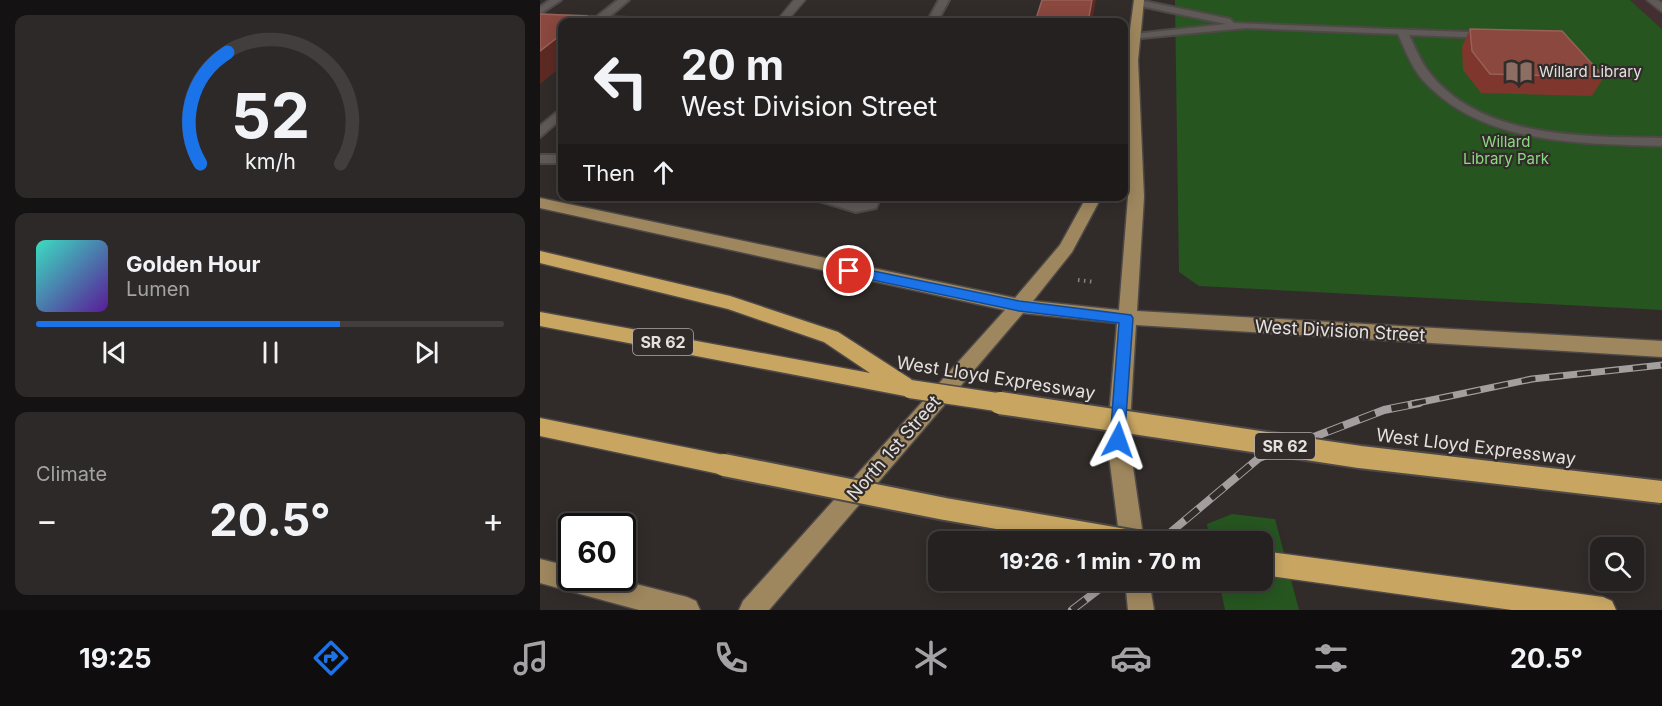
<!DOCTYPE html>
<html lang="en">
<head>
<meta charset="utf-8">
<style>
	body { margin:0; font-family:Inter,sans-serif; background:#2d2929; color:#f1f3f6; height:100vh; display:flex; flex-direction:column; font-size:22px; white-space:nowrap }
	* { box-sizing:border-box; margin:0 }
	p { font-size:20px; color:#a3a3a5 }
	.icon { flex:none; width:33px; height:33px; fill:none; stroke:currentColor; stroke-width:2; stroke-linecap:round; stroke-linejoin:round }
	.map { position:relative; flex:1; overflow:hidden }
	.side { display:flex; flex-direction:column; gap:15px; padding:15px; background:#141212; width:540px }
	.side>* { flex:none }
	.top-card { position:absolute; left:18px; top:18px; width:570px; height:183px; border-radius:12px; box-shadow:0 3px 15px #0003,0 0 0 2px #423e3e; background:#252120; color:#f1f3f6; overflow:hidden }
	.tools { position:absolute; left:1050px; top:537px; display:grid; gap:12px }
	.tools a { display:grid; place-items:center; width:54px; height:54px; border-radius:12px; background:#252120; box-shadow:0 3px 15px #0003,0 0 0 2px #423e3e; font-size:30px }
	.speed { position:absolute; left:18px; top:513px; display:flex; gap:12px; font-size:30px; font-weight:700; text-align:center }
	.speed>* { display:grid; place-content:center; width:78px; height:78px; border-radius:50%; background:#252120; box-shadow:0 3px 15px #0003,0 0 0 2px #423e3e; line-height:1 }
	.speed .limit { border:3px solid #111; border-radius:9px; background:#fff; color:#111 }
	.pin { position:absolute; display:grid; place-items:center; width:51px; height:51px; color:#fff; margin:-26px; border:3px solid #fff; border-radius:50%; box-shadow:0 2px 6px #0007 }
	.me { position:absolute; width:66px; margin:-33px; rotate:4deg; stroke-linejoin:round; filter:drop-shadow(0 0 4px #0008) }
	.turn { display:flex; align-items:center; gap:21px; height:126px; padding:0 24px; font-size:27px }
	.turn .icon { width:78px; height:78px; stroke-width:2.5 }
	.turn b { display:block; font-size:42px; line-height:51px }
	.then { display:flex; align-items:center; height:57px; padding:0 24px; background:#0003; gap:12px; font-size:22px }
	.big { font-size:45px; font-weight:700; line-height:1.1 }
	.side .widget { flex:1; display:flex; flex-direction:column; justify-content:center; gap:9px; min-width:0; padding:0 21px; border-radius:12px; background:#2d2929 }
	.side .dial { align-items:center; gap:0 }
	.dial svg { height:156px; overflow:visible; fill:none; stroke:#423e3e; stroke-width:7; stroke-linecap:round; text-anchor:middle }
	.dial text { fill:#f1f3f6; stroke:none }
	.song { display:flex; align-items:center; gap:18px }
	.cover { width:72px; height:72px; border-radius:9px; background:linear-gradient(135deg,hsl(170 70% 55%),hsl(270 70% 35%)) }
	.played { height:6px; border-radius:3px; background:linear-gradient(90deg,#1a73e8 65%,#423e3e 65%) }
	.keys { display:flex; justify-content:space-around; direction:ltr }
	.heat { display:flex; justify-content:space-between; align-items:center; font-size:33px; direction:ltr }
	.trip { position:absolute; left:388px; top:531px; width:345px; height:60px; border-radius:12px; background:#252120; box-shadow:0 3px 15px #0003,0 0 0 2px #423e3e; font-weight:700; line-height:60px; text-align:center }
	.tab-bar { display:flex; height:96px; justify-content:space-around; align-items:center; background:#0f0d0d; color:#a3a3a5 }
	.tab-bar .icon { width:42px; height:42px }
	.tab-bar .current { color:#1a73e8 }
	.tab-bar b { font-size:27px; color:#f1f3f6 }
	main { display:flex; flex:1; min-height:0 }
	.map>svg:first-child { display:block }
	.industrial { fill:#432e31 }
	.green { fill:#265520 }
	.lines { fill:none; stroke-linecap:round; stroke-linejoin:round }
	.lane-casing { stroke:#4e4947; stroke-width:4 }
	.street-casing { stroke:#4e4947; stroke-width:3 }
	.primary-casing { stroke:#4e4947; stroke-width:3 }
	.highway-casing { stroke:#4e4947; stroke-width:3 }
	.path { stroke:#898584; stroke-width:4; stroke-dasharray:1.5 4.5; stroke-linecap:butt }
	.lane { fill:#5f5957; fill-rule:evenodd }
	.street { fill:#5f5957; fill-rule:evenodd }
	.primary { fill:#9e875e; fill-rule:evenodd }
	.highway { fill:#c8a662; fill-rule:evenodd }
	.rail-far1-casing { stroke:#a39f9e; stroke-width:7 }
	.rail-casing { stroke:#a39f9e; stroke-width:8 }
	.rail-far1 { stroke:#312c2a; stroke-width:4.5; stroke-dasharray:14; stroke-linecap:butt }
	.rail { stroke:#312c2a; stroke-width:6; stroke-dasharray:17; stroke-linecap:butt }
	.highway-bridge-far1-casing { stroke:#4e4947; stroke-width:21; stroke-linecap:butt }
	.highway-bridge-casing { stroke:#4e4947; stroke-width:26; stroke-linecap:butt }
	.highway-bridge-far1 { stroke:#c8a662; stroke-width:18 }
	.highway-bridge { stroke:#c8a662; stroke-width:22 }
	.wall { fill:#7f362c }
	.shaded-wall { fill:#5c2a23 }
	.building { fill:#8a483f; stroke:#986058; stroke-width:1.5 }
	.route { fill:#1a73e8; stroke:#114b97; stroke-width:1.5 }
	.labels { text-anchor:middle; stroke-width:4.5; stroke-linejoin:round; paint-order:stroke }
	.far-poi-label { font-size:15px; fill:#e3e0df; stroke:#312c2a; text-anchor:start }
	.far-park-label { font-size:15px; fill:#8cd981; stroke:#312c2a }
	.shield { fill:#312c2a; stroke:#aeaaa9; stroke-width:1.5 }
	.shield-label { font-size:16px; font-weight:bold; fill:#e3e0df }
	.street-label { font-size:18px; fill:#e3e0df; stroke:#312c2a }
</style>
</head>
<body>
<main>
<section class="side">
<div class="widget dial"><svg viewBox="0 0 100 80">
<path d="M14 69A42 42 0 1 1 86 69"/>
<path d="M14 69A42 42 0 0 1 28 12" stroke="#1a73e8"/>
<text x="50" y="56" font-size="32" font-weight="700">52</text>
<text x="50" y="72" font-size="11">km/h</text>
</svg></div>
<div class="widget">
<div class="song"><i class="cover"></i><div><b>Golden Hour</b><p>Lumen</p></div></div>
<div class="played"></div>
<div class="keys"><svg class="icon" aria-label="previous" viewBox="0 0 24 24"><path d="M18 5L8 12l10 7zM5 5v14"/></svg><svg class="icon" aria-label="pause" viewBox="0 0 24 24"><path d="M8 5v14M16 5v14"/></svg><svg class="icon" aria-label="next" viewBox="0 0 24 24"><path d="M6 5l10 7-10 7zM19 5v14"/></svg></div>
</div>
<div class="widget"><p>Climate</p>
<div class="heat"><a>−</a><b class="big">20.5°</b><a>+</a></div>
</div>
</section>
<div class="map">
<svg width="1122" height="610" viewBox="0 0 1122 610">
	<rect width="100%" height="100%" fill="#312c2a"/>
	<polygon class="industrial" points="1090,0 1122,0 1122,29"/>
	<g class="green">
		<polygon points="635,0 1090,0 1122,29 1122,310 659,286 639,272"/>
		<polygon points="692,514 735,519 759,610 685,610 679,581 723,580 723,542 670,541 667,524"/>
	</g>
	<g class="lines">
		<defs>
			<g id="lane">
				<polygon points="10,0 21,0 0,14 0,7"/>
				<polygon points="78,0 89,0 63,22 55,22 55,18"/>
				<polygon points="399,0 409,0 397,22 387,22"/>
				<path d="M599,0l91,19 4,4 260,10v4l-4,1 -81,-3c6,12 11,25 19,36 53,69 156,65 234,67v8c-82,-3 -180,0 -240,-67 -11,-13 -17,-30 -24,-45l-152,-6 -115,11 -1,-2 5,-3 91,-10 -90,-19v-4z"/>
				<polygon points="22,108 22,118 0,137 0,126"/>
				<rect x="0" y="155" width="22" height="8"/>
				<polygon points="263,196 291,196 316,202 325,201 327,196 341,196 336,208 316,212"/>
			</g>
			<g id="street">
				<polygon points="254,0 265,0 246,22 236,22"/>
				<polygon points="1107,0 1118,0 1122,3 1122,12"/>
				<polygon points="0,15 149,19 155,22 0,21"/>
				<polygon points="584,34 595,34 601,37 595,40 584,40"/>
			</g>
			<g id="primary">
				<polygon points="594,0 604,0 598,60 604,197 597,311 1122,341 1122,357 596,325 589,440 604,542 580,542 567,440 577,323 483,313 229,610 199,610 203,601 465,310 0,208 0,198 475,298 520,245 547,196 562,196 532,252 493,301 579,310 588,197 586,60"/>
				<polygon points="0,559 32,567 32,578 72,578 147,597 156,601 160,610 99,610 0,583"/>
				<polygon points="585,580 609,580 614,610 588,610"/>
			</g>
			<g id="highway">
				<polygon points="0,251 190,296 298,332 377,383 380,389 377,395 370,397 0,326 0,312 330,373 284,342 188,309 0,263"/>
				<polygon points="0,418 184,455 192,458 195,465 192,472 184,475 0,436"/>
				<polygon points="723,551 1063,597 1072,601 1076,610 972,610 723,575"/>
			</g>
		</defs>
		<use href="#lane" class="lane-casing"/>
		<use href="#street" class="street-casing"/>
		<use href="#primary" class="primary-casing"/>
		<use href="#highway" class="highway-casing"/>
		<polyline class="path" points="538,280 555,282"/>
		<use href="#lane" class="lane"/>
		<use href="#street" class="street"/>
		<use href="#primary" class="primary"/>
		<use href="#highway" class="highway"/>
		<defs>
			<polyline id="rail-far1" points="872,404 992,379 1122,365"/>
			<g id="rail">
				<polyline points="619,542 719,458 844,410 879,403"/>
				<polyline points="532,610 571,580"/>
			</g>
		</defs>
		<use href="#rail-far1" class="rail-far1-casing"/>
		<use href="#rail" class="rail-casing"/>
		<use href="#rail-far1" class="rail-far1"/>
		<use href="#rail" class="rail"/>
		<defs>
			<polyline id="highway-bridge-far1" points="370,389 470,404"/>
			<g id="highway-bridge">
				<polyline points="460,403 820,457 1122,492"/>
				<polyline points="184,465 405,509 597,542"/>
			</g>
		</defs>
		<use href="#highway-bridge-far1" class="highway-bridge-far1-casing"/>
		<use href="#highway-bridge" class="highway-bridge-casing"/>
		<use href="#highway-bridge-far1" class="highway-bridge-far1"/>
		<use href="#highway-bridge" class="highway-bridge"/>
	</g>
	<polygon class="wall" points="930,29 1064,77 1052,96 941,93 923,70 922,47"/>
	<g class="shaded-wall">
		<polygon points="552,0 556,0 552,22 548,22"/>
		<polygon points="46,16 50,22 37,22"/>
		<polygon points="22,34 22,66 0,84 0,51"/>
	</g>
	<g class="building">
		<polygon points="502,0 552,0 548,22 495,22"/>
		<polygon points="0,14 46,16 37,22 22,22 22,34 0,51"/>
		<polygon points="930,29 1022,31 1064,77 950,74 932,51"/>
	</g>
	<polygon class="route" points="309,266 479,301 591,315 593,318 584,445 572,445 570,440 579,323 479,311 304,274 304,268"/>
	<defs>
		<symbol id="library-bare" viewBox="-9 -9 18 18"><path d="M-6-4Q-3-5.5-.7-3.5V5Q-3 3-6 4ZM6-4Q3-5.5 .7-3.5V5Q3 3 6 4Z" fill="#8d6e63" stroke="#312c2a" stroke-width="2.5" paint-order="stroke"/></symbol>
	</defs>
	<g fill-rule="evenodd">
		<use href="#library-bare" x="960" y="53" width="38" height="38"/>
	</g>
	<g class="labels">
		<g class="far-poi-label">
			<text x="999" y="77">Willard Library</text>
		</g>
		<g class="far-park-label">
			<text x="966" y="147">Willard<tspan x="966" dy="17">Library Park</tspan></text>
		</g>
		<g class="shield">
			<rect x="93" y="329" width="60" height="26" rx="4.5"/>
			<rect x="715" y="433" width="60" height="26" rx="4.5"/>
		</g>
		<g class="shield-label">
			<text x="123" y="348">SR 62</text>
			<text x="745" y="452">SR 62</text>
		</g>
		<g class="street-label">
			<text transform="translate(800 331) rotate(3)" y="6">West Division Street</text>
			<text transform="translate(456 378) rotate(9)" y="6">West Lloyd Expressway</text>
			<text transform="translate(936 447) rotate(7)" y="6">West Lloyd Expressway</text>
			<text transform="translate(354 448) rotate(-49)" y="6">North 1st Street</text>
		</g>
	</g>
</svg>
<div class="tools">
<a><svg class="icon" aria-label="search" viewBox="0 0 24 24"><circle cx="10" cy="10" r="6"/><path d="M15 15l6 6"/></svg></a>
</div>
<div class="speed"><div class="limit">60</div></div>
<div class="pin" style="left:309px;top:271px;background:#d93025"><svg class="icon" aria-label="arrive" viewBox="0 0 24 24"><path d="M6 21V4h12l-3 4 3 4H6"/></svg></div>
<svg class="me" style="left:578px;top:440px" viewBox="-20 -20 40 40"><path d="M0-17L14 15 0 8-14 15z" fill="#1a73e8" stroke="#fff" stroke-width="4"/></svg>
<div class="trip">19:26 · 1 min · 70 m</div>
<div class="top-card">
<div class="turn"><svg class="icon" aria-label="left" viewBox="0 0 24 24"><path d="M17 20v-9H6M10 6l-5 5 5 5"/></svg><div><b>20 m</b>West Division Street</div></div>
<div class="then">Then<svg class="icon" aria-label="ahead" viewBox="0 0 24 24"><path d="M12 20V5M6 11l6-6 6 6"/></svg></div>
</div>
</div>
</main>
<nav class="tab-bar">
<b>19:25</b>
<svg class="icon current" aria-label="directions" viewBox="0 0 24 24"><path d="M12 3l9 9-9 9-9-9zM9 14v-3h6M13 9l2 2-2 2"/></svg>
<svg class="icon" aria-label="music" viewBox="0 0 24 24"><path d="M9 18V5l10-2v13"/><circle cx="6" cy="18" r="3"/><circle cx="16" cy="16" r="3"/></svg>
<svg class="icon" aria-label="phone" viewBox="0 0 24 24"><path d="M5 4h4l2 5-3 2q2 4 5 5l2-3 5 2v4C11 20 4 13 5 4z"/></svg>
<svg class="icon" aria-label="climate" viewBox="0 0 24 24"><path d="M12 3v18M4 7l16 10M4 17L20 7"/></svg>
<svg class="icon" aria-label="car" viewBox="0 0 24 24"><path d="M5 17H2v-5l4-1 3-4h7l3 4 3 1v5h-3M9 17h6M6 11h13"/><circle cx="7" cy="17" r="2"/><circle cx="17" cy="17" r="2"/></svg>
<svg class="icon" aria-label="filters" viewBox="0 0 24 24"><path d="M4 7h16M4 17h16"/><circle cx="9" cy="7" r="2"/><circle cx="15" cy="17" r="2"/></svg>
<b>20.5°</b>
</nav>
</body>
</html>
